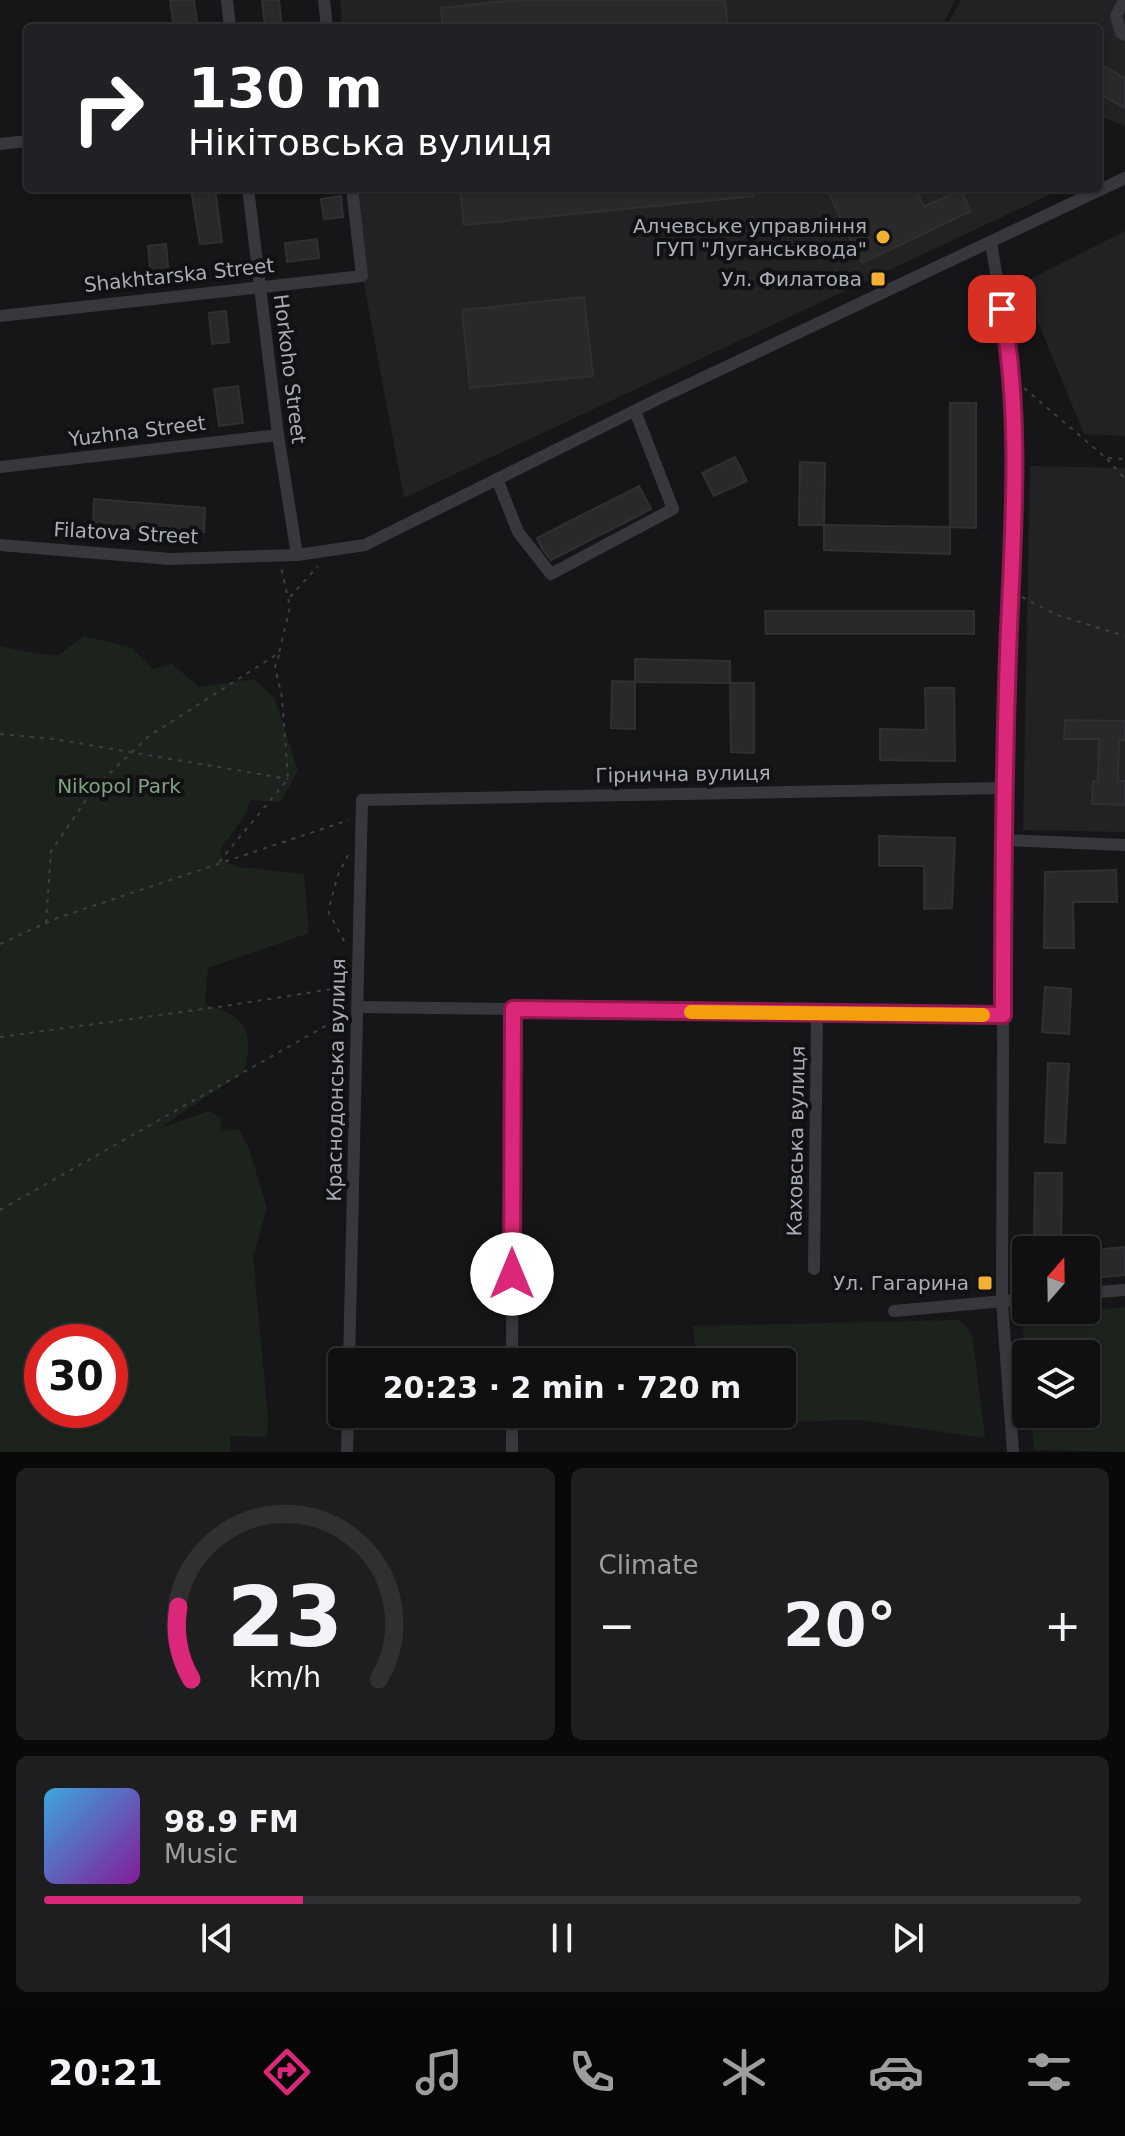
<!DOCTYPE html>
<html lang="en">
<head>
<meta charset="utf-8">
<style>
	body { margin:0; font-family:"DejaVu Sans",sans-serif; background:#1e1e20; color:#f1f3f6; height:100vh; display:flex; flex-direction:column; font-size:30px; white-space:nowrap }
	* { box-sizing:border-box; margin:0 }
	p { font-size:26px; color:#9c9d9f }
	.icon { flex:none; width:44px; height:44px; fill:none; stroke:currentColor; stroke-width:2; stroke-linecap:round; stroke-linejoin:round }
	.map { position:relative; height:1452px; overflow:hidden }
	.side { display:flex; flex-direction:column; gap:16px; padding:16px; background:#09090a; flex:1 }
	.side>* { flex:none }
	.banner { position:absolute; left:24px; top:24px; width:1078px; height:168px; border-radius:8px; box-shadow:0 2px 6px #0004,0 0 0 2px #303032; background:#202124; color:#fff; overflow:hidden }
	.needle { width:52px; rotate:20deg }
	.tools { position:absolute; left:1012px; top:1236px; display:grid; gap:16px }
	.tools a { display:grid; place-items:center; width:88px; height:88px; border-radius:8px; background:#101012; box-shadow:0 2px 6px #0004,0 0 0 2px #303032; font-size:40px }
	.speed { position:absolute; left:24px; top:1324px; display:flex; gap:16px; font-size:40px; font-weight:700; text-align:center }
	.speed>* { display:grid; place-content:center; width:104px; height:104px; border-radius:50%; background:#101012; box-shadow:0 2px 6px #0004,0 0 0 2px #303032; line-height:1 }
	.speed .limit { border:12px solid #d22; background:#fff; color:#111 }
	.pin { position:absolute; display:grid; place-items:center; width:68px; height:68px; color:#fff; margin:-34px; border-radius:16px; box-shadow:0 4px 12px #0006 }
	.me { position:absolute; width:88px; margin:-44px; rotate:0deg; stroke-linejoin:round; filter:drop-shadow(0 0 6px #0008) }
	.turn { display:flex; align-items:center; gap:28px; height:168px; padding:0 32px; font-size:36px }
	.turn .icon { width:104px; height:104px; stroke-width:2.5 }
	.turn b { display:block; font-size:56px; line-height:68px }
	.big { font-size:60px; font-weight:700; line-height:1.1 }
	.side .widget { flex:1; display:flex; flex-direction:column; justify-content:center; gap:12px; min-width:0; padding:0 28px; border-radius:12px; background:#1e1e20 }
	.side .dial { align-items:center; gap:0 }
	.dial svg { height:208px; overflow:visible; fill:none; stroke:#303032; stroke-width:7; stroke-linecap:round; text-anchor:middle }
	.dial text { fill:#f1f3f6; stroke:none }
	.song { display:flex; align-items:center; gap:24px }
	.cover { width:96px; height:96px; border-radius:12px; background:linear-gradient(135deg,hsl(200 70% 55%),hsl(290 70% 35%)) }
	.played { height:8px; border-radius:4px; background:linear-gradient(90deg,#db2777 25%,#303032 25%) }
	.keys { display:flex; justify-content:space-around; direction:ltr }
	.heat { display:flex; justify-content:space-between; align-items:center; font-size:44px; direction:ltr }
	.side .tiles { flex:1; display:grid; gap:16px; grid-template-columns:1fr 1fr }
	.widget:last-child { grid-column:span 2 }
	.trip { position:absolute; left:328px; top:1348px; width:468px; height:80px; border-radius:8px; background:#101012; box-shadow:0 2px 6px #0004,0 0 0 2px #303032; font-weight:700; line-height:80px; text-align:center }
	.tabs { display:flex; height:128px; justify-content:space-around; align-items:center; background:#060607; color:#9c9d9f }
	.tabs .icon { width:56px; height:56px }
	.tabs .on { color:#db2777 }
	.tabs b { font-size:36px; color:#f1f3f6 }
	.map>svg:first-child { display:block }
	.built { fill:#222225 }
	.green { fill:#1c231d; fill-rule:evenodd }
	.building { fill:#29292c; stroke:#303034; stroke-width:2 }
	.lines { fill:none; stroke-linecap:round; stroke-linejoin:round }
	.path { stroke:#3d3f44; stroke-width:2; stroke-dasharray:4 6; stroke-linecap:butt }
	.minor { stroke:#37383d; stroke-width:12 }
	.route-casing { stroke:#8e194d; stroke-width:20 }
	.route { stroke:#db2777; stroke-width:14 }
	.slow { stroke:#f59e0b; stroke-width:14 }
	.poi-dot { fill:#f2b134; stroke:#111113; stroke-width:3 }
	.labels { text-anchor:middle; stroke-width:8; stroke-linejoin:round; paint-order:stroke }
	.poi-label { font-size:20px; fill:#a8adb8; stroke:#111113; text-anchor:end }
	.street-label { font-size:20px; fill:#a8adb8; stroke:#111113 }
	.park-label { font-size:20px; fill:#7fa381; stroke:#111113 }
</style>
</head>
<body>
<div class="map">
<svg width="1125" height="1452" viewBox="0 0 1125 1452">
	<rect width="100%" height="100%" fill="#161618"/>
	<g class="built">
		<polygon points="340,0 955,0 942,28 342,28"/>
		<polygon points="961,0 1125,0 1125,126 1098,115 1098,28 945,28"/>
		<polygon points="356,188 1064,188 404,498 364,285"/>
		<polygon points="1125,231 1125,436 1084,434 1022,283"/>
		<polygon points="1030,466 1125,468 1125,832 1023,830"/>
	</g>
	<g class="green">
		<path d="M84,636l46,11 23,22 19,-5 27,23 55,-8 21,20 23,72 -18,31 -29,-2 -7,17 -24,33 4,12 15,5 65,7 5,59 -101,35 -3,36c40,12 50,26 39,68l-86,57 51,-18 12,7v13l18,-2 11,22 17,58 -14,47 15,161 -1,20 -37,-1 1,16h-231v-806l39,8 20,1zM42,1342h68v68h-68z"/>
		<polygon points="1125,1307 1125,1452 1034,1450 1031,1414 1086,1414 1086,1354 1026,1354 1026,1359 1022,1318"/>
		<polygon points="960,1320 972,1334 985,1438 859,1420 701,1424 700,1414 782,1414 782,1362 696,1362 693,1326"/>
	</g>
	<g class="building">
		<polygon points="170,0 194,0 198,28 174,28"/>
		<polygon points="262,0 279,0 282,28 265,28"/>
		<polygon points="516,0 725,0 728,28 443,28 441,8"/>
		<polygon points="1098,63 1125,78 1125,108 1098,93"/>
		<polygon points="215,188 222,242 200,244 191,190"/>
		<polygon points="460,188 754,188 754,196 464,225"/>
		<polygon points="826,188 915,188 924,207 960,190 971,211 862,263"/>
		<polygon points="341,196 343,217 324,219 321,199"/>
		<polygon points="317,239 319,258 287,262 285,243"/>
		<polygon points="166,244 169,276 151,278 148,246"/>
		<polygon points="584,297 593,376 470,388 462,310"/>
		<polygon points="226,311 229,342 212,344 209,313"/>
		<polygon points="238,386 243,423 219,426 214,389"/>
		<polygon points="950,403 976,403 976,528 950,527"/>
		<polygon points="735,457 747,481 714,496 702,473"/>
		<polygon points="800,462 825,463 824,525 799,525"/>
		<polygon points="639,486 651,509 551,560 542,549 537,538"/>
		<polygon points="94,499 205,508 204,532 93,526"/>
		<polygon points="824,525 950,527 950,554 824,550"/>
		<polygon points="765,611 974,611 974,634 766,634"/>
		<polygon points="635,659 730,661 730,683 635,682"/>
		<polygon points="612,681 635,682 635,729 611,728"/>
		<polygon points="730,683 754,683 754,753 731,752"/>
		<polygon points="925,688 954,688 955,761 880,760 880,729 926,730"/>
		<polygon points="1065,720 1125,721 1125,740 1119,740 1118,781 1125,781 1125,805 1092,804 1093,781 1098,781 1099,739 1064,739"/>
		<polygon points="879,836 955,838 952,908 924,909 924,866 879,866"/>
		<polygon points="1116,870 1117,902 1073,902 1074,948 1044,948 1045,872"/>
		<polygon points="1045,987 1071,989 1069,1034 1042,1032"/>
		<polygon points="1048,1063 1069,1064 1065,1143 1045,1142"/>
		<polygon points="1035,1173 1062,1173 1061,1250 1034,1250"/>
		<polygon points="1125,1247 1125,1275 1095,1278 1092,1250"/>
	</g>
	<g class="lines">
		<g class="path">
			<polyline points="1024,388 1106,458 1125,459"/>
			<polyline points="1107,459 1125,479"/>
			<polyline points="290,597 318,566"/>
			<polyline points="1022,597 1057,615 1125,636"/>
			<polyline points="0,734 54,739 288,779"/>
			<polyline points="219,862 288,779 282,697 275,667 279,655"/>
			<polyline points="46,923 51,851 95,787 149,736 279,653 290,607 281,567"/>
			<polyline points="344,941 328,911 338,875 348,855"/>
			<polyline points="0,944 57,918 349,820"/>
			<polyline points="0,1037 225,1006 345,987"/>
			<polyline points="0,1210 343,1016"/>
		</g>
		<g class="minor">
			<polyline points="227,0 230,28"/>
			<polyline points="324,0 327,28"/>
			<polyline points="1124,0 1116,16 1121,33 1125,35"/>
			<polyline points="0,144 28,141"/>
			<polyline points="248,188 278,435 297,555"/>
			<polyline points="991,243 1006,331 1015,451 1004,788 1002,1302 1013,1452"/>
			<polyline points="0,316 362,276 352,188"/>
			<polyline points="0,467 278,435"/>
			<polyline points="497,479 518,532 551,574 673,509 635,411"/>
			<polyline points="0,545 170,559 297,555 365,545 660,398 1125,178"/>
			<polyline points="1003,840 1125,845"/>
			<polyline points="358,1007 1003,1015"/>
			<polyline points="814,1269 817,1014"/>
			<polyline points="1086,1293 1125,1290"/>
			<polyline points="894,1311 1026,1299"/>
			<polyline points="349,1362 362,800 1004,788"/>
			<polyline points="512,1362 513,1009"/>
			<polyline points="347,1452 348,1414"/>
			<polyline points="512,1452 512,1414"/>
		</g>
	</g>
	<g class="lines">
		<defs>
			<path id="route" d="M512,1274l1,-265 490,6c0,-120 1,-240 5,-360 4,-114 15,-233 -6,-346"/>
		</defs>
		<use href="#route" class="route-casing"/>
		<use href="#route" class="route"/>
		<polyline class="slow" points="691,1012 983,1015"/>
	</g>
	<g class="poi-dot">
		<circle cx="883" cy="237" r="8"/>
		<rect x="870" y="271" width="16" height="16" rx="4"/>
		<rect x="977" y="1275" width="16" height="16" rx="4"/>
	</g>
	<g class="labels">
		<g class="poi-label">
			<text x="867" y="233">Алчевське управління<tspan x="867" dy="23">ГУП "Луганськвода"</tspan></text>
			<text x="862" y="286">Ул. Филатова</text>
			<text x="969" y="1290">Ул. Гагарина</text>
		</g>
		<g class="street-label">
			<text transform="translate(179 275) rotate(-6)" y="7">Shakhtarska Street</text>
			<text transform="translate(290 369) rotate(83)" y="7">Horkoho Street</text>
			<text transform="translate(137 431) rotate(-7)" y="7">Yuzhna Street</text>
			<text transform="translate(126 533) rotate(3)" y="7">Filatova Street</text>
			<text transform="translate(683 774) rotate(-1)" y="7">Гірнична вулиця</text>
			<text transform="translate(336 1080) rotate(-89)" y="7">Краснодонська вулиця</text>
			<text transform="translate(796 1141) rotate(-89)" y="7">Каховська вулиця</text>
		</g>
		<g class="park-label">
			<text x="119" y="793">Nikopol Park</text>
		</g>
	</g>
</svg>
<div class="tools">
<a><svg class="needle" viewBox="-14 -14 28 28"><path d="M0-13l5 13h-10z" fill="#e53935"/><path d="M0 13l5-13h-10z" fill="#9c9d9f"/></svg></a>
<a><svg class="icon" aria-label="layers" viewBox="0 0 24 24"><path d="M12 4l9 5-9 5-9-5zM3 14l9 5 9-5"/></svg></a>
</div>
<div class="speed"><div class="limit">30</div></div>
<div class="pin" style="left:1002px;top:309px;background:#d93025"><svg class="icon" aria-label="arrive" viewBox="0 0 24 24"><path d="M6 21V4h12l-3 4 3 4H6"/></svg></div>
<svg class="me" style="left:512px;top:1274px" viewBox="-20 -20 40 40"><circle r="19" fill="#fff"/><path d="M0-13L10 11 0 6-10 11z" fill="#db2777"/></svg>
<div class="trip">20:23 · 2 min · 720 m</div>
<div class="banner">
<div class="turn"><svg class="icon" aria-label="right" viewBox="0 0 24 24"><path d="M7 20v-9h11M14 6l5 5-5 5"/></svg><div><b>130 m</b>Нікітовська вулиця</div></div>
</div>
</div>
<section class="side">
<div class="tiles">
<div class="widget dial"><svg viewBox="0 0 100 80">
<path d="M14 69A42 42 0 1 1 86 69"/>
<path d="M14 69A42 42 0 0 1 9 41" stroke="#db2777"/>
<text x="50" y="56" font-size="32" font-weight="700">23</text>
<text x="50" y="72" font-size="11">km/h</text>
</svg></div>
<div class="widget"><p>Climate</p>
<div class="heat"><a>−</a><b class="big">20°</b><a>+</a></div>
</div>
<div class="widget">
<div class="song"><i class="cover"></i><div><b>98.9 FM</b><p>Music</p></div></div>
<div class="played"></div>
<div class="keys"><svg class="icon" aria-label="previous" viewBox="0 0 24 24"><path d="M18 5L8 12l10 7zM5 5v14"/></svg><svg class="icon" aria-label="pause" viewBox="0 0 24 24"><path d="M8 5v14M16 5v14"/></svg><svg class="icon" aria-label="next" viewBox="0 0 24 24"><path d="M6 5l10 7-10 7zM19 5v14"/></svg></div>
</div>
</div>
</section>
<nav class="tabs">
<b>20:21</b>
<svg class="icon on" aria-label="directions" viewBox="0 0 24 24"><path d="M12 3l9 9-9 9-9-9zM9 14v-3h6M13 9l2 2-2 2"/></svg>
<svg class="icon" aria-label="music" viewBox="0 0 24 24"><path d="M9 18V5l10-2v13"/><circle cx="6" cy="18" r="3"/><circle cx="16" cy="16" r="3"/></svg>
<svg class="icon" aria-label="phone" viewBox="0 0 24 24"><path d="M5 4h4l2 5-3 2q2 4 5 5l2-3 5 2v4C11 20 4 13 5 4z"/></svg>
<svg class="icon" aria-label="climate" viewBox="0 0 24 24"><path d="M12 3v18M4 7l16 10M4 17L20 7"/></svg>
<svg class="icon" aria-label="car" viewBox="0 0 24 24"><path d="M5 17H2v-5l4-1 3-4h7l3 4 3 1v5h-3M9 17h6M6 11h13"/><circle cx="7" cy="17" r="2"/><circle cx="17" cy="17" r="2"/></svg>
<svg class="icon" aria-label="filters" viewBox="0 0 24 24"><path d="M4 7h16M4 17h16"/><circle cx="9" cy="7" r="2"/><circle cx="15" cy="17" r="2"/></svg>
</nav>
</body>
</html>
